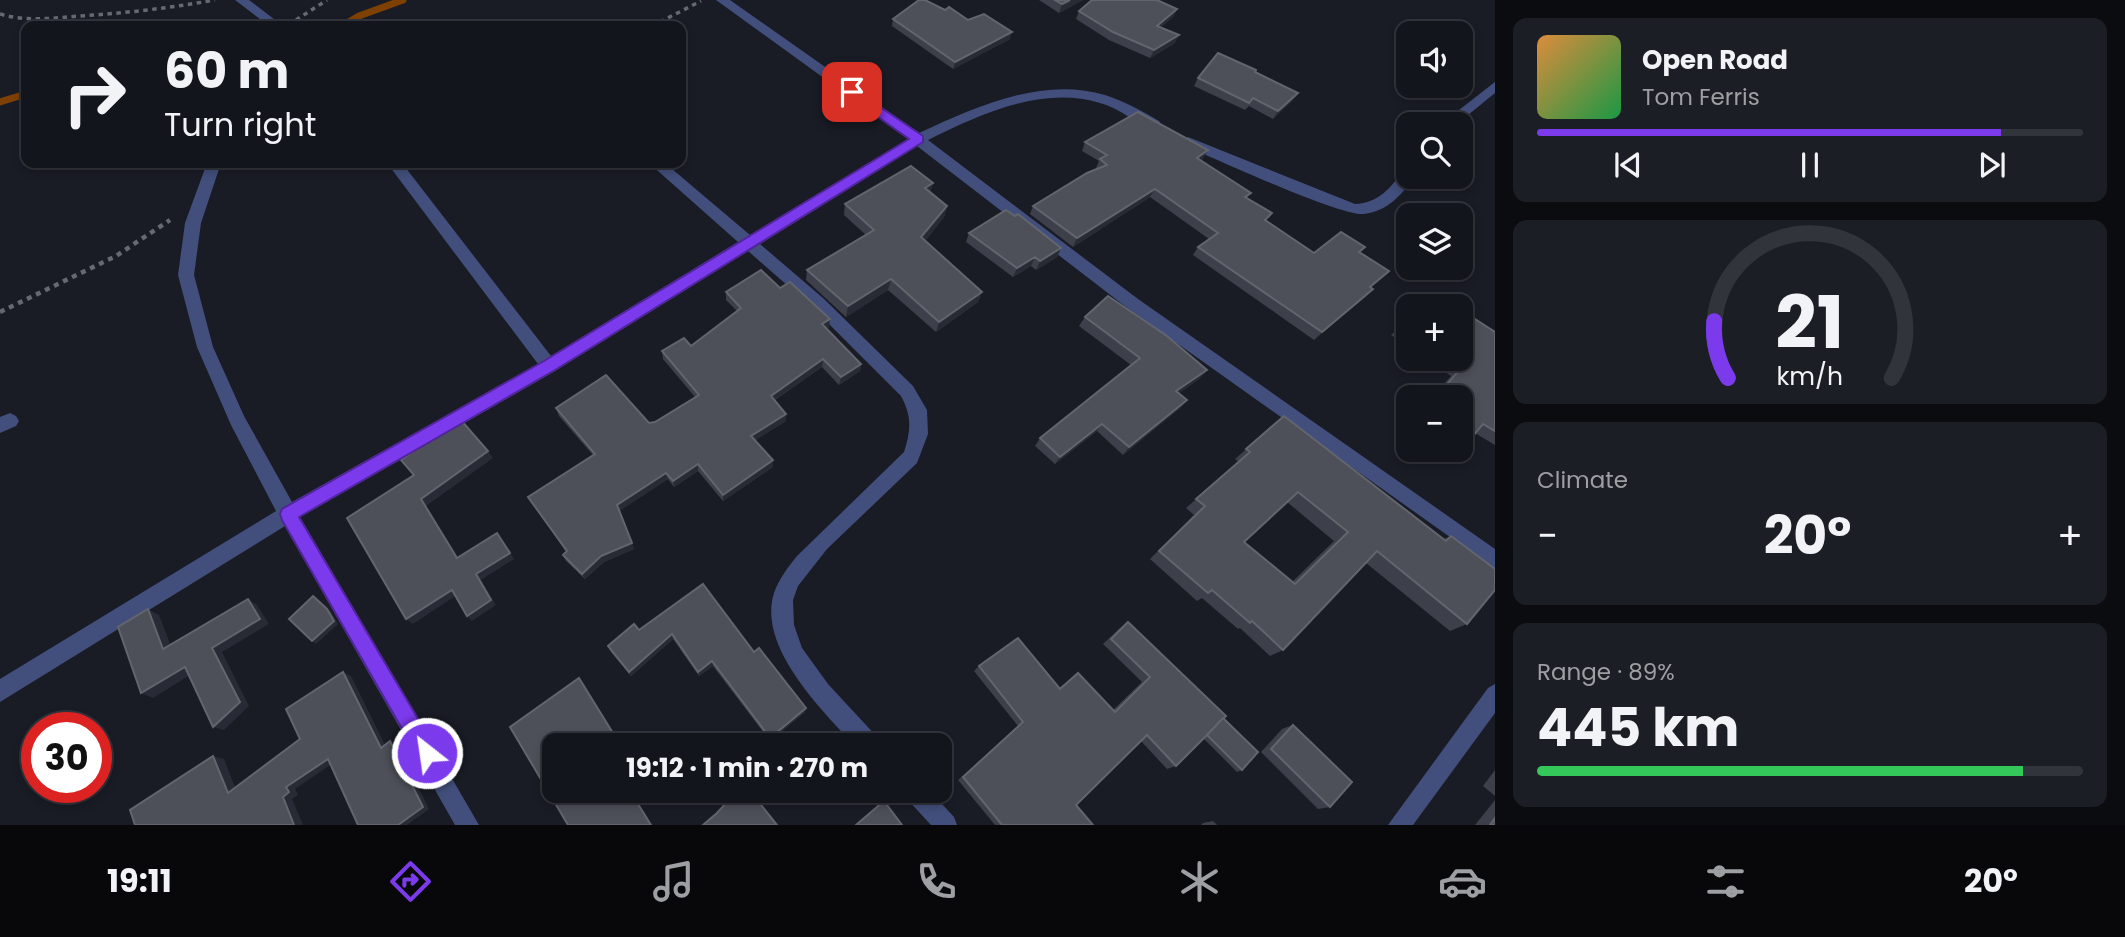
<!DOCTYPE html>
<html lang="en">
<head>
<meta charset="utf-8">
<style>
	body { margin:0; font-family:Poppins,sans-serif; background:#1c1e25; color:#f1f3f6; height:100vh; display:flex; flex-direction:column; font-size:26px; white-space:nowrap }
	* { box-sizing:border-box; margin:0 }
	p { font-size:23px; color:#9d9fa3 }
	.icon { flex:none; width:38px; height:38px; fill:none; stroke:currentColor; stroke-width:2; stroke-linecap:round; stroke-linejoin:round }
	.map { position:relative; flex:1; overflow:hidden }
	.sheet { display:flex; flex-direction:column; gap:18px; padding:18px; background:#0a0c0f; width:630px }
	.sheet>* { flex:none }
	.top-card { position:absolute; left:21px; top:21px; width:665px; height:147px; border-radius:14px; box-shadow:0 4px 10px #0003,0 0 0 2px #32343b; background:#13151c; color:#f1f3f6; overflow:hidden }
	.fabs { position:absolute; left:1396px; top:21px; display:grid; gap:14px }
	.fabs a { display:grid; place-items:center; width:77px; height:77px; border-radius:14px; background:#13151c; box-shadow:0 4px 10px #0003,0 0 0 2px #32343b; font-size:35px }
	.speed { position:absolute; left:21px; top:712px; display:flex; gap:14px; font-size:35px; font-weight:700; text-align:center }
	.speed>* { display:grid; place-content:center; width:91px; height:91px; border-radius:50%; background:#13151c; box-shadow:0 4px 10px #0003,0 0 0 2px #32343b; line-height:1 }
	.speed .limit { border:10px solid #d22; background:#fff; color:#111 }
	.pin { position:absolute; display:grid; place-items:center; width:60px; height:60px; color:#fff; margin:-30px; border-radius:14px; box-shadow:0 4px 10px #0006 }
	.me { position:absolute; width:77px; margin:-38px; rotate:330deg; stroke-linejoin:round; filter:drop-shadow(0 0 5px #0008) }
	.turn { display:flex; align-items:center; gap:24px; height:147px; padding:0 28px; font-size:32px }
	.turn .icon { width:91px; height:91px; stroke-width:2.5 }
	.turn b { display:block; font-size:49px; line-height:60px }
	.big { font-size:52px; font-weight:700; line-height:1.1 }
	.sheet .widget { flex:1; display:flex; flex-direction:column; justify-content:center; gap:10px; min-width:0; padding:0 24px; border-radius:14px; background:#1c1e25 }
	.sheet .dial { align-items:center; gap:0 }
	.dial svg { height:182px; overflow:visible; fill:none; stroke:#32343b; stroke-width:7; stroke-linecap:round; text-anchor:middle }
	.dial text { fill:#f1f3f6; stroke:none }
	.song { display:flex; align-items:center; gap:21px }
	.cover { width:84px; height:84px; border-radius:10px; background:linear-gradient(135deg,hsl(30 70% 55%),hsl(140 70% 35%)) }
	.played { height:7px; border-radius:4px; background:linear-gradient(90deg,#7c3aed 85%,#32343b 85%) }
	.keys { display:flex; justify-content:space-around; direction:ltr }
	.heat { display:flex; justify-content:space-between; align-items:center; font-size:38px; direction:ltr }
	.charge { height:10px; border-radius:5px; background:linear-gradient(90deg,#34c759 89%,#32343b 0) }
	.trip { position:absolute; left:542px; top:733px; width:410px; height:70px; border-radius:14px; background:#13151c; box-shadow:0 4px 10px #0003,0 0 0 2px #32343b; font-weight:700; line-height:70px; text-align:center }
	.tabs { display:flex; height:112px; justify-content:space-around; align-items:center; background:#08080b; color:#9d9fa3 }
	.tabs .icon { width:49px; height:49px }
	.tabs .current { color:#7c3aed }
	.tabs b { font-size:32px; color:#f1f3f6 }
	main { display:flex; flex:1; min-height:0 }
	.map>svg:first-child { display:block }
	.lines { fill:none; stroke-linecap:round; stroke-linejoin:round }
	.stream { stroke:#7e4003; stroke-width:7 }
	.path-far1 { stroke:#666970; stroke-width:3.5; stroke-dasharray:4.5 4.5; stroke-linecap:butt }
	.path { stroke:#666970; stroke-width:4.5; stroke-dasharray:5 5; stroke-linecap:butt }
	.minor { fill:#424f7c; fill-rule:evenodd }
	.tertiary { fill:#424f7c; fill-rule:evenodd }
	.wall { fill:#3d404a; fill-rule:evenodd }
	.shaded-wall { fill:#282b35 }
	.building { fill:#4d5059; stroke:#62656e; stroke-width:2; fill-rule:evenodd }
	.route { fill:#7c3aed; stroke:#51269a; stroke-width:2 }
</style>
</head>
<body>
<main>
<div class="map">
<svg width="1495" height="825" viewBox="0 0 1495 825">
	<rect width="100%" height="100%" fill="#191c25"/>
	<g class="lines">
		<g class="stream">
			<polyline points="342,26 359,16 403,0"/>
			<polyline points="0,102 26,94"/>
		</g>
		<g class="path-far1">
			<path d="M0,14c27,8 53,4 80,2 46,-3 90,-8 135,-16"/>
			<polyline points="296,20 327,0"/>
			<polyline points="652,26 701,1"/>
		</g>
		<polyline class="path" points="0,312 116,256 170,220"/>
		<g class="minor">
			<polygon points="235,0 249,0 283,26 269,26"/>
			<path d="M716,0h14l189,133c56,-26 124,-57 186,-38 19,6 37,16 54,26l2,3 -7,5c-19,-6 -35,-21 -54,-26 -58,-18 -121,12 -172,37l210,159 357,250v20l-369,-262 -209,-161 -157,98 63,54 90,88 14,24 1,24 -11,29 -90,86 -29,37 -5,14 1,25 8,23 26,36 50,54 3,8h-26c-33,-36 -98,-99 -81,-153 5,-14 14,-26 23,-37l107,-104c7,-21 8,-36 -3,-56l-90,-90 -63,-55 -193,120 -255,146 179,308h-24l-170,-299 -285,176v-23l276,-168 -45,-86 -34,-78 -19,-72 7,-52 22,-60h14l-20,60 -7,52 19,72 31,69 48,86 246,-138 -151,-201h15l149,193 187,-114 -89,-79h16l85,72 158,-96z"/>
			<polygon points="1495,82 1495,93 1457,124 1441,124"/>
			<path d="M1188,137l167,67c24,-1 35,-16 49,-34l5,-1v8h6c-14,18 -27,34 -51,37 -23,3 -150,-56 -181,-69l-2,-3z"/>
			<polygon points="10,413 16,416 19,421 16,426 0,433 0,417"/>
			<polygon points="904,791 930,791 954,817 957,825 931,825 907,799"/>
		</g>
		<polygon class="tertiary" points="1495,684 1495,713 1413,825 1388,825 1488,688"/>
	</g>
	<g class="wall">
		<polygon points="1039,0 1083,0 1059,13"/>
		<polygon points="1177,9 1173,17 1161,27 1175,43 1150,58 1109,40 1076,19 1079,11"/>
		<polygon points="893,19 968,20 1010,39 953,69 892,26"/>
		<polygon points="1255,72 1293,100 1273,119 1249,106 1245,110 1194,86 1198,78"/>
		<polygon points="1085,142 1203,159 1201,160 1251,193 1247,198 1266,221 1314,253 1360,252 1371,288 1365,297 1314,340 1193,255 1198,247 1209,239 1150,197 1073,247 1030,214 1033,206 1097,169 1096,168 1099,161 1082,151"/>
		<polygon points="933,183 930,193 947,206 944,217 925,241 982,292 978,302 936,332 888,290 846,317 806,280 807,270 866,235 844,215 845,204"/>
		<polygon points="1015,216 1061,248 1057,257 1036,270 1031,266 1013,277 966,242 969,233"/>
		<polygon points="780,288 829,327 827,329 861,364 860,371 839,385 822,367 775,400 786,414 786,421 755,440 773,467 723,501 698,471 674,487 668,479 619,511 634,549 604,562 585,579 566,561 563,555 566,552 528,497 593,455 559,416 556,408 649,423 655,422 695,397 663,359 662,351 691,346 737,311 726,300 726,292"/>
		<polygon points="1085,317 1207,370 1199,379 1179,393 1187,400 1180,408 1123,455 1097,431 1055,464 1035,446 1040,438 1131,365 1079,326"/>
		<polygon points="1409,319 1409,347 1391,335"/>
		<polygon points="1495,332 1495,445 1475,433 1461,449 1461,397 1433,397 1451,376 1426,359 1461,359"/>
		<path d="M1284,416l160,123 7,-3 16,88 -17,7 -84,-68 -83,87 -13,6 -30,-28 -2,1 -36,-31 -5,3 -47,-42 44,-44 -8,-7 53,-46 -4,-3zM1287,502l47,39 -42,41 -48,-40z"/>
		<polygon points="1445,450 1460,450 1453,454"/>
		<polygon points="703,584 754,652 805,712 770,741 713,666 699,676 673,639 631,676 610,651 608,646 639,630"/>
		<polygon points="1128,622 1223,718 1242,770 1237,772 1203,738 1176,766 1167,769 1141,741 1076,805 1093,825 995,825 958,780 1018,726 974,671 979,666 1059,688 1078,673 1113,710 1142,682 1103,644 1120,628"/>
		<polygon points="1293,725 1330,807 1318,809 1261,752 1282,729"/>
		<polygon points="1495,770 1495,796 1483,786"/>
		<polygon points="1495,800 1495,825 1475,825"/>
		<polygon points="1213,821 1217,825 1201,825 1203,823"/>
	</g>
	<g class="shaded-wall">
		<polygon points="1070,0 1083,0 1059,13 1062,4"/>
		<polygon points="1177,9 1173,17 1153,34 1157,26"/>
		<polygon points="1012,32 1010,39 953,69 955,62"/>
		<polygon points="1179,35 1175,43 1150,58 1154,50"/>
		<polygon points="1298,93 1293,100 1273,119 1278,111"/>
		<polygon points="1208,150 1203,159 1192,166 1197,158"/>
		<polygon points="933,183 930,194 925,188"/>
		<polygon points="1155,189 1150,197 1073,247 1077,238"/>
		<polygon points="947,206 944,217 919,248 921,237"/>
		<polygon points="1061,248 1057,257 1036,270 1040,261"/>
		<polygon points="1035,257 1031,266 1013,277 1017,268"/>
		<polygon points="891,279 888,290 846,317 848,306"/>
		<polygon points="1373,289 1365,297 1314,340 1322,332"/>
		<polygon points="982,292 978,302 936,332 939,322"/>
		<polygon points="830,319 829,327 821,332 822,324"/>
		<polygon points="823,359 822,367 770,403 771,396"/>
		<polygon points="861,364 860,371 839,385 841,377"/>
		<polygon points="1207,370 1199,379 1170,400 1176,391"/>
		<polygon points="1187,400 1180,408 1123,455 1129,447"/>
		<polygon points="786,414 786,421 751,443 751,436"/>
		<polygon points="1102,424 1097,431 1055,464 1060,457"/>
		<polygon points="488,451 493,458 426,506 462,565 457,558 421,499"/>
		<polygon points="773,460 773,467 723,501 723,495"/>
		<polygon points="698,464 698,471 674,487 673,481"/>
		<polygon points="666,473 668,479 619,511 617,505"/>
		<polygon points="497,533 514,559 481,580 496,605 472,621 467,616 476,574"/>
		<polygon points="632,543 634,549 604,562 585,579 582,574 601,556"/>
		<polygon points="452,590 457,595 413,624 406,619"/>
		<polygon points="313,596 331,612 338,624 316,644 312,641"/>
		<polygon points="248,599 257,605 269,624 222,652 249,706 224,730 213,727 212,648"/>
		<polygon points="148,609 159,615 174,654 163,649"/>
		<polygon points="672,634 673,639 631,676 629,672"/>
		<polygon points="712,661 713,666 699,676 698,672"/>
		<polygon points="185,667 195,672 153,698 141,693"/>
		<polygon points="343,672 351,676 388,751 381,748"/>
		<polygon points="582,683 619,741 613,746 606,746"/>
		<polygon points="806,708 805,712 770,741 770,738"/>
		<polygon points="390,741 397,745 429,809 407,825 398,825"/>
		<polygon points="213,756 224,759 238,795 228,793"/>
		<polygon points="328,759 336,761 295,789 298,795 292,799 303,825 294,825 283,797 286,787"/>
	</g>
	<g class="building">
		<polygon points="919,0 925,0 945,10 949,7 968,20 984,14 1012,32 955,62 893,19"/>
		<polygon points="1055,0 1070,0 1062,4"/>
		<polygon points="1092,0 1157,0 1177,9 1157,26 1179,35 1154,50 1113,32 1079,11"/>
		<polygon points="1218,53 1256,70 1255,72 1298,93 1278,111 1253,98 1249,103 1198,78"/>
		<polygon points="1138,112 1208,150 1197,158 1251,193 1245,197 1272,213 1265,220 1314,253 1341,232 1365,247 1359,252 1389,271 1370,287 1373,289 1322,332 1198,247 1218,233 1155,189 1077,238 1033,206 1087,173 1107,165 1100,159 1107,155 1085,142"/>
		<polygon points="911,166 933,183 925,188 947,206 921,237 982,292 939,322 891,279 848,306 807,270 874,230 845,204"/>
		<polygon points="1006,210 1015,216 1018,214 1061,248 1040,261 1035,257 1017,268 969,233"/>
		<polygon points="761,270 780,288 790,282 830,319 822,324 861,364 841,377 823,359 771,396 786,414 751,436 773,460 723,495 698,464 673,481 666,473 617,505 632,543 601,556 582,574 563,555 567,551 528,497 595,454 556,408 606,375 649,423 655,422 699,395 662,351 684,338 691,346 741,308 726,292"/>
		<polygon points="1437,294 1455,306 1423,306"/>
		<polygon points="1108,296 1167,336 1207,370 1176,391 1187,400 1129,447 1102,424 1060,457 1040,438 1140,358 1085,317"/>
		<polygon points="1461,310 1495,332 1495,431 1483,424 1463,448 1461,446 1461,397 1436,397 1461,368 1447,359 1461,359"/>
		<polygon points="1409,319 1409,333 1399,327"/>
		<path d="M1284,416l162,125 5,-5 44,33v21l-28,34 -90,-73 -94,99 -31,-29 -2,2 -38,-33 -4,3 -49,-42 46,-45 -9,-7 54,-47 -4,-3zM1298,492l50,40 -53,52 -51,-42z"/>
		<polygon points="460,419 488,451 421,499 457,558 497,533 510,553 476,574 491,600 467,616 452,590 406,619 347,518 414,475 401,460"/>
		<polygon points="703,584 754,652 759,648 806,708 770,738 712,661 698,672 672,634 629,672 608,646 634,624 639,630"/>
		<polygon points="313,596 327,609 334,621 312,641 289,619"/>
		<polygon points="248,599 260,619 212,648 240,702 213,727 185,667 141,693 118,627 148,609 163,649"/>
		<polygon points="1128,622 1226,716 1176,766 1147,735 1076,805 1093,825 1002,825 963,777 1023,722 979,666 1018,638 1060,689 1078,673 1115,712 1150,677 1111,639"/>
		<polygon points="343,672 381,748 390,741 423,807 398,825 358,825 328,759 286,787 289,792 283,797 294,825 135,825 130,810 213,756 228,793 300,739 286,709"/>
		<polygon points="579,678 616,738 606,746 555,746 555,791 630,791 651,825 568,825 510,727"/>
		<polygon points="1223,718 1258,752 1242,770 1207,735"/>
		<polygon points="1293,725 1352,782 1330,807 1271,749"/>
		<polygon points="737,791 750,791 777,825 703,825 717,813"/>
		<polygon points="884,801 902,825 856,825"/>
		<polygon points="1495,818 1495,825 1490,825"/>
	</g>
	<polygon class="route" points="852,88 923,136 923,142 555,370 299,517 434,746 437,753 434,760 427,763 420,760 282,520 280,514 282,509 544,361 909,139 847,95 845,92"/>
</svg>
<div class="fabs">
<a><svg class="icon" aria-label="sound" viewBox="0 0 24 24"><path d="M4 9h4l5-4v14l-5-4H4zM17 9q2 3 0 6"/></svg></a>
<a><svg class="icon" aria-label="search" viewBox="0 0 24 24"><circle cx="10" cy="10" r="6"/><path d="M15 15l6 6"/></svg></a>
<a><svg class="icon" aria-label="layers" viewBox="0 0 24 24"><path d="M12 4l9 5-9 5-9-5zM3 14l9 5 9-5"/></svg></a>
<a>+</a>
<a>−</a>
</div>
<div class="speed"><div class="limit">30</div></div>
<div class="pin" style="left:852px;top:92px;background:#d93025"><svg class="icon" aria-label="arrive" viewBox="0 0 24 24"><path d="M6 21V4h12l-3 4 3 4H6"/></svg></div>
<svg class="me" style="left:427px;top:753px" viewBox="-20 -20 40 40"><circle r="17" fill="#7c3aed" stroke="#fff" stroke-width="3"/><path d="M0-11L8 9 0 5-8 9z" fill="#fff"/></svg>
<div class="trip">19:12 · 1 min · 270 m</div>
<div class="top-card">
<div class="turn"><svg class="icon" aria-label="right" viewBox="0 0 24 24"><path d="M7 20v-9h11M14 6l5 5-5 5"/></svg><div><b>60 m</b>Turn right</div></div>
</div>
</div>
<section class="sheet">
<div class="widget">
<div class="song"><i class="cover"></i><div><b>Open Road</b><p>Tom Ferris</p></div></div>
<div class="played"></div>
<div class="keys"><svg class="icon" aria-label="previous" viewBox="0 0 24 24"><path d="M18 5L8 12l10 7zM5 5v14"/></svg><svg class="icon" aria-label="pause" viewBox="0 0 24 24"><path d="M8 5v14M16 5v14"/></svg><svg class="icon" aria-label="next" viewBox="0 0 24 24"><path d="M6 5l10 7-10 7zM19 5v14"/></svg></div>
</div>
<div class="widget dial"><svg viewBox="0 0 100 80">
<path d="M14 69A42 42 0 1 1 86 69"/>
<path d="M14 69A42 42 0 0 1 8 44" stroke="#7c3aed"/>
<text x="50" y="56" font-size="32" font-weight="700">21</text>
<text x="50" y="72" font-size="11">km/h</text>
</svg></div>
<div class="widget"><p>Climate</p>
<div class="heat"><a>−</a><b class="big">20°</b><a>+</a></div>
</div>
<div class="widget"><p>Range · 89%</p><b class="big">445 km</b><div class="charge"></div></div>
</section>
</main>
<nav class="tabs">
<b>19:11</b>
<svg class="icon current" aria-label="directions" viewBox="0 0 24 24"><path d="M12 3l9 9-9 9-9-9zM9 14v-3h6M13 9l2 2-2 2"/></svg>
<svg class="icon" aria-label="music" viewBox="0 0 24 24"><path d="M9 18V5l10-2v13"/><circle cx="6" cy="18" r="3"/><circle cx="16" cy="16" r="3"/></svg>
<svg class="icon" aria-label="phone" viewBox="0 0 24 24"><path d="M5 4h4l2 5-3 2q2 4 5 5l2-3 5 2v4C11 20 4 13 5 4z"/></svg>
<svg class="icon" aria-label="climate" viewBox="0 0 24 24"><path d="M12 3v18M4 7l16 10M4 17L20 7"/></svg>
<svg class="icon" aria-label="car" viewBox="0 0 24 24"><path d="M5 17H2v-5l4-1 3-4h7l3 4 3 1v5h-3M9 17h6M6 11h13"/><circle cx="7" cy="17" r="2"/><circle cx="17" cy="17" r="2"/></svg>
<svg class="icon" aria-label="filters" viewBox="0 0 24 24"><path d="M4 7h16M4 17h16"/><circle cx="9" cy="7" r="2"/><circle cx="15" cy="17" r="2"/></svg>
<b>20°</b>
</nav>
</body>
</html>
